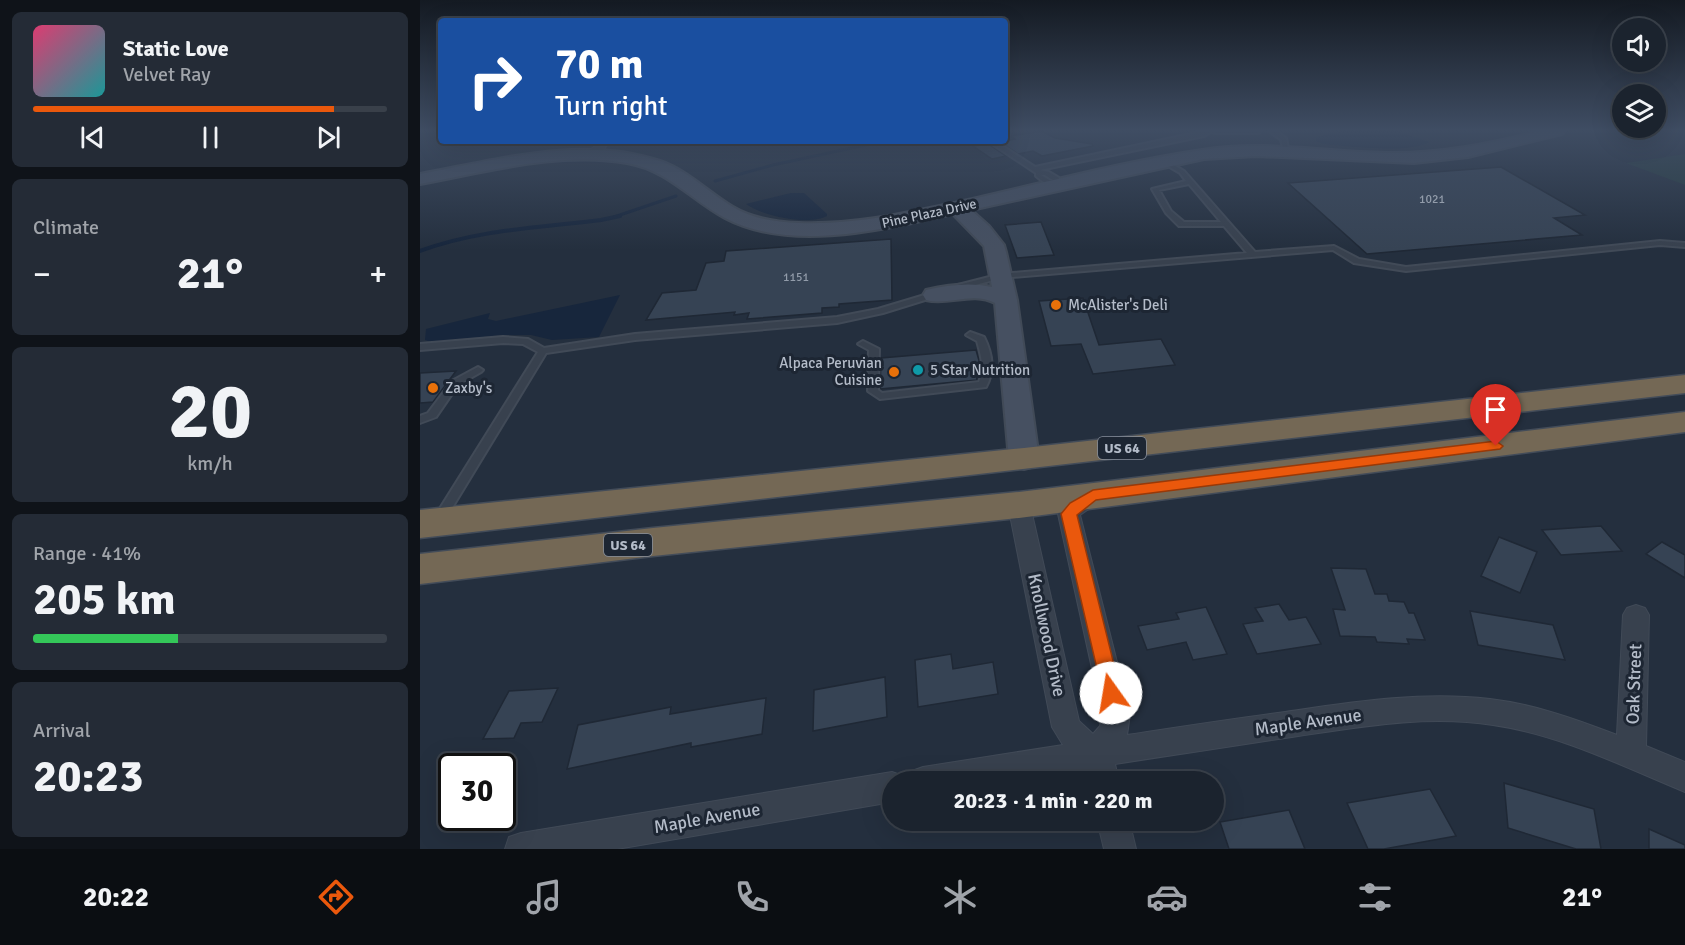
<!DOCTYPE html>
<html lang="en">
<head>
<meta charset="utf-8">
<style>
	body { margin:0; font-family:Signika,sans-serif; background:#242b36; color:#f1f3f6; height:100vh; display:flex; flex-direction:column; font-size:22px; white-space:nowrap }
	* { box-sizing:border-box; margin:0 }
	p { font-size:20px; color:#a0a4aa }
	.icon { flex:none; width:33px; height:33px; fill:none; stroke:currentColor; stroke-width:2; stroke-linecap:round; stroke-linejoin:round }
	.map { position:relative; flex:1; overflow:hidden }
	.side { display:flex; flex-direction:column; gap:12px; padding:12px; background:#0f1319; width:420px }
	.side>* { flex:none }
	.hud { position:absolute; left:18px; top:18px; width:570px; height:126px; border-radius:6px; box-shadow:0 6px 24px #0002,0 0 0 2px #39404a; background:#1a4fa0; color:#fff; overflow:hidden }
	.controls { position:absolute; left:1192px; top:18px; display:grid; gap:12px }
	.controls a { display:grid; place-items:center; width:54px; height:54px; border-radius:50%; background:#1b232e; box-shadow:0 6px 24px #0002,0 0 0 2px #39404a; font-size:30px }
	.speed { position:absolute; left:18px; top:753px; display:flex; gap:12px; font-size:30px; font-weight:700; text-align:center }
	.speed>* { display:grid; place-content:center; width:78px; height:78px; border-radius:50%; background:#1b232e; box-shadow:0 6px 24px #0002,0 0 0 2px #39404a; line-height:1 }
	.speed .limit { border:3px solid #111; border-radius:9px; background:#fff; color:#111 }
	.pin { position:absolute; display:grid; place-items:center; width:51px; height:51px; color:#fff; margin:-62px -26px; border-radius:50% 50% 50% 0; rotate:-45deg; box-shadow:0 0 6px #0007 }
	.pin .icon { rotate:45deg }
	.me { position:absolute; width:66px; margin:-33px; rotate:347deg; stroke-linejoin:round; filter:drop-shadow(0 0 4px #0008) }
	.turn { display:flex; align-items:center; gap:21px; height:126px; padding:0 18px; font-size:27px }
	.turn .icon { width:78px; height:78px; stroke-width:2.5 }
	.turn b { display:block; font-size:42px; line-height:51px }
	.big { font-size:45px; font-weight:800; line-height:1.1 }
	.side .tile { flex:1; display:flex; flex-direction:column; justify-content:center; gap:9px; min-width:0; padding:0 21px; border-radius:9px; background:#242b36 }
	.side .dial { align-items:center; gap:0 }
	.dial b { font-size:78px; line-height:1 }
	.song { display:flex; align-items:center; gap:18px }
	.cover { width:72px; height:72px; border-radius:9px; background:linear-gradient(135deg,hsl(340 70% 55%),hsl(180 70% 35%)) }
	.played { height:6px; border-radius:3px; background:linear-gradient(90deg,#ea580c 85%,#39404a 85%) }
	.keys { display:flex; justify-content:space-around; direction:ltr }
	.heat { display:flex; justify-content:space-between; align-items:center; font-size:33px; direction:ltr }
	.charge { height:9px; border-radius:4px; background:linear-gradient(90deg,#34c759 41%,#39404a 0) }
	.trip { position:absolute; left:462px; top:771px; width:342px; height:60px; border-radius:30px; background:#1b232e; box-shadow:0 6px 24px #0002,0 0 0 2px #39404a; font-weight:800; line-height:60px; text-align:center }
	.menu { display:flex; height:96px; justify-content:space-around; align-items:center; background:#0b0e12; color:#a0a4aa }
	.menu .icon { width:42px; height:42px }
	.menu .on { color:#ea580c }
	.menu b { font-size:27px; color:#f1f3f6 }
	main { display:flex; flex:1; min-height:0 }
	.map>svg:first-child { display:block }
	.green { fill:#263c3f }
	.water { fill:#17263c }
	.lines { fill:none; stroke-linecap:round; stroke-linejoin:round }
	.stream-far1 { stroke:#17263c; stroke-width:3 }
	.stream { stroke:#17263c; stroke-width:4 }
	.building { fill:#364354; stroke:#1f2835; stroke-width:1.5 }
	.lane-casing { stroke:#414a57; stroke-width:4 }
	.street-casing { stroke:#414a57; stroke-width:2 }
	.secondary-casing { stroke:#414a57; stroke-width:4 }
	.highway-casing { stroke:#434c59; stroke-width:3 }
	.lane { fill:#38414e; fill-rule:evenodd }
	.street { fill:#38414e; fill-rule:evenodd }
	.secondary { fill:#465061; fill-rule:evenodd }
	.highway { fill:#746855; fill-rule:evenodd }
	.route { fill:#ea580c; stroke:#983908; stroke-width:1.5 }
	.food-dot { fill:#e8710a; stroke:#1d2633; stroke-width:2 }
	.culture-dot { fill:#0f9aa8; stroke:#1d2633; stroke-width:2 }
	.labels { text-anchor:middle; stroke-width:6; stroke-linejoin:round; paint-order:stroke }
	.number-label { font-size:12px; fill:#929caa }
	.far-street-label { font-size:14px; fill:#b4bcc9; stroke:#1d2633 }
	.shield { fill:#1d2633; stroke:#878f9c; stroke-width:1.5 }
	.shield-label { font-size:14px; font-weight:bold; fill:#b4bcc9 }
	.poi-label { font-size:15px; fill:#b4bcc9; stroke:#1d2633; text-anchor:start }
	.near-street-label { font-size:18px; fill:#b4bcc9; stroke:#1d2633 }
</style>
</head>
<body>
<main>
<section class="side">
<div class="tile">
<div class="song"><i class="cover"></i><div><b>Static Love</b><p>Velvet Ray</p></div></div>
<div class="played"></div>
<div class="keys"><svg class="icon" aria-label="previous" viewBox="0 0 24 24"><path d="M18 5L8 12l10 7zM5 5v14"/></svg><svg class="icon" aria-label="pause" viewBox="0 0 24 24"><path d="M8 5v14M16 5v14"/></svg><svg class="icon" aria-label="next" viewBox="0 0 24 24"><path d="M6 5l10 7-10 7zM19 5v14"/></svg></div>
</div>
<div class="tile"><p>Climate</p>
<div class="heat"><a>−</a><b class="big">21°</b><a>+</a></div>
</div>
<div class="tile dial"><b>20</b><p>km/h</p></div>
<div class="tile"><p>Range · 41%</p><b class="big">205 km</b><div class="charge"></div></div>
<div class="tile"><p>Arrival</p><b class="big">20:23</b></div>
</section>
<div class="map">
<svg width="1265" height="849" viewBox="0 0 1265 849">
	<rect width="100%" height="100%" fill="#242f3e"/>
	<polygon class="green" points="1265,154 1265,185 1206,163"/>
	<g class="water">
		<path d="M925,131h52l32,11c-18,12 -83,4 -106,2l-7,-3v-4z"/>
		<path d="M371,193h13l23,21v2c-18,10 -65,0 -81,-12z"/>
		<polygon points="200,295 179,337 132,340 111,335 83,335 11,342 5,340 6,329 70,313 68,319 76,321"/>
	</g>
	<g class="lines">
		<g class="stream-far1">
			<polyline points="295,181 353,165 464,141"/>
			<polyline points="194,217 256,196"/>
		</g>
		<path class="stream" d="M0,251c59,-22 120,-23 181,-31l19,-4"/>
	</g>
	<g class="building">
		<polygon points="621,131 635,138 672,144 673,146 622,156 613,151 598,154 580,142 595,139 591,136"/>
		<polygon points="568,144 586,156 572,159 553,146"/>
		<polygon points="1081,167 1165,215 1134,218 1162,235 947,254 868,183"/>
		<polygon points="621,222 634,255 597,258 585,225"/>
		<polygon points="471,239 472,300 419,304 419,307 402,308 402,313 327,319 329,313 314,315 315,312 226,320 242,293 276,290 286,263 304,261 306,251"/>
		<polygon points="663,298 679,345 741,339 755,365 673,374 661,344 631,346 619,301"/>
		<polygon points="556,350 560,364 554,364 557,380 460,389 461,358"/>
		<polygon points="36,371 13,402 0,403 0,373"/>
		<polygon points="1181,526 1202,551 1141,555 1122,530"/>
		<polygon points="1079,537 1117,552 1100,593 1061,576"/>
		<polygon points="1242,542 1265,555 1265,578 1226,554"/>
		<polygon points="911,568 946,569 955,594 967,594 969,601 984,602 989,613 994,613 1005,640 987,639 989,644 957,642 955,637 920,636 913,609 925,610"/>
		<polygon points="859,604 869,620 886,617 901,644 837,654 823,624 843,621 835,608"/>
		<polygon points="786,607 807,654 773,660 766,642 727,650 718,626 759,619 756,613"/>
		<polygon points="1050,611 1133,625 1145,660 1058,645"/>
		<polygon points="531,654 533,669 573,662 578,694 498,707 495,660"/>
		<polygon points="465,677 467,717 393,731 394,690"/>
		<polygon points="138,688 122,722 101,723 94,738 63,739 89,691"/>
		<polygon points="346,698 342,734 271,747 271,743 147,769 158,725 251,707 250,714"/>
		<polygon points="1084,783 1174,809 1181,849 1156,849 1088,828"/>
		<polygon points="1010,789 1036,836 964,849 948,849 927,803"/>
		<polygon points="869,810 885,849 809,849 800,822"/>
		<polygon points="1229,829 1265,845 1265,849 1229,849"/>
	</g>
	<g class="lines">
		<defs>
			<g id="lane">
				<path d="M785,131h7l-8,5 -164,34 9,2 10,6 -1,4c-8,5 -15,0 -22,-6v-3l-48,-32h7l40,26zM621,175h4l8,5h-4z"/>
				<polygon points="792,131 841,131 838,133 795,133"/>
				<polygon points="849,131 855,131 866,138 869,153 864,152 861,140"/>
				<path d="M745,160l19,11 71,81 79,-6 25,13 47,8 254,-26 25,2v4l-25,-2 -254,26 -52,-8 -21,-13 -332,28 -48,13 -4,-2 1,-2 51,-13 246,-21 -23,-27h-45l-13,-13 -14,-24 34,-8 -6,-8 -17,-10v-2zM769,184l32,38h-37l-13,-11 -12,-21z"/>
				<polygon points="518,291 521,291 521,295 463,313 417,323 215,340 126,353 24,521 16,521 14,518 118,352 103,344 83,343 0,350 0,344 83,337 108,339 124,348 215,334 417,317 458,309"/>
				<path d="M550,332l14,5c8,16 11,34 2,50l-106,12 -12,-8 1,-41 -11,-6 5,-3 16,8 -1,41 4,3 97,-11c6,-14 2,-27 -2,-41l-11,-6z"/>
				<polygon points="58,367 63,370 61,372 38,385 16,417 0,423 0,416 8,413 32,381"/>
			</g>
			<g id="street">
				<path d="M174,141l14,2c-4,8 -14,16 -23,14v-4l12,-8z"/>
				<path d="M672,489l8,2 3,5 -3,5 -20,14 50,199 -3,21c53,-8 105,-16 158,-23 68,-10 136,-21 205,-13 43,5 86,20 127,36l6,-120 4,-7 9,-3 9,3 4,7 -3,131 39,16v30c-63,-26 -124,-57 -192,-67 -69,-11 -139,3 -208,13 -56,9 -113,17 -170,26l4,18h-30l-3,-13 -74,13h-104l4,-11 11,-4 140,-22 -11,-18 -44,-222 3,-5 8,-3 8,3 3,5 49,216 14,13 7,-8 2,-12 -44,-200 9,-12z"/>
				<polygon points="472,772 483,776 485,782 472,782 472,802 197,849 85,849 89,837 101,833"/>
				<polygon points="677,820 709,820 716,849 684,849"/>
			</g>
			<path id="secondary" d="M1120,131h25l-3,3 -94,23 -54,6 -158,-7 -52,3 -233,51 18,16 15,19 2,7 11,48 22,159 -4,7 -11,3 -11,-3 -4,-7 -14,-156c-23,-12 -46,3 -69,-3l-3,-5 3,-5c22,-5 44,-8 66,-3l-8,-41 -31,-32c-68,15 -162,39 -228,4 -34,-18 -57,-48 -98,-55 -67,-12 -141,9 -207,21v-10c77,-14 163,-39 240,-13 27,9 48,31 73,46 20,12 43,15 66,16 55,2 107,-10 160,-21 81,-18 161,-40 243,-52 61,-10 123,2 184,3 53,1 103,-9 154,-22z"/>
			<g id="highway">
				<polygon points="1265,375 1265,393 0,538 0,510 604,448"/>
				<polygon points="1265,412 1265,432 599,518 233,556 0,584 0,554 233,528 599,492"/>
			</g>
		</defs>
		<use href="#lane" class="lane-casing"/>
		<use href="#street" class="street-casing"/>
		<use href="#secondary" class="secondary-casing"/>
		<use href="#highway" class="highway-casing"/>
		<use href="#lane" class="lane"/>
		<use href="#street" class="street"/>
		<use href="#secondary" class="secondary"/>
		<use href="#highway" class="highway"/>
	</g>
	<linearGradient id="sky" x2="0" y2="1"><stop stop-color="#141a22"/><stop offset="0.52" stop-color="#3f4d63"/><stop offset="1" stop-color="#3f4d63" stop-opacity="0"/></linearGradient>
	<rect width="1265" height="250" fill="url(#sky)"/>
	<polygon class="route" points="1076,441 1083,446 1080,449 676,500 657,515 701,693 698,699 691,702 684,699 641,514 650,503 673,490"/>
	<g class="food-dot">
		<circle cx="636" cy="305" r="6"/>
		<circle cx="474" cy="372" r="6"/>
		<circle cx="13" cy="388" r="6"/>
	</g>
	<circle class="culture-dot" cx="498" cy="370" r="6"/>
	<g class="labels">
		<g class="number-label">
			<text x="1012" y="203">1021</text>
			<text x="376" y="281">1151</text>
		</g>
		<g class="far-street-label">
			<text transform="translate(509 213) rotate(-12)" y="5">Pine Plaza Drive</text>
		</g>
		<g class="shield">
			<rect x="678" y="437" width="48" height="22" rx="4.5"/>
			<rect x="184" y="534" width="48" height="22" rx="4.5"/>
		</g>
		<g class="shield-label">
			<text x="702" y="453">US 64</text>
			<text x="208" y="550">US 64</text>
		</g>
		<g class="poi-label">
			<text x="648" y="310">McAlister's Deli</text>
			<text x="462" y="368" text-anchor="end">Alpaca Peruvian<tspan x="462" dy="17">Cuisine</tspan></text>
			<text x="510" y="375">5 Star Nutrition</text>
			<text x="25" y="393">Zaxby's</text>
		</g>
		<g class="near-street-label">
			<text transform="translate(627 635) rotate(78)" y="6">Knollwood Drive</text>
			<text transform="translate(1214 684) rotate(-88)" y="6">Oak Street</text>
			<text transform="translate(888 722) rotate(-8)" y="6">Maple Avenue</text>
			<text transform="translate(287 818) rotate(-10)" y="6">Maple Avenue</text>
		</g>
	</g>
</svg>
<div class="controls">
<a><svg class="icon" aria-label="sound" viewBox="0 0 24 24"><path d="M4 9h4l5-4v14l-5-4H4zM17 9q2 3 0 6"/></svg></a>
<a><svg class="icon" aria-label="layers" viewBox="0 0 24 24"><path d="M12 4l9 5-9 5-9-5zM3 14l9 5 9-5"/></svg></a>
</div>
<div class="speed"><div class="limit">30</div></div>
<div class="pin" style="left:1076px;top:446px;background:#d93025"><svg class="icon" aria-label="arrive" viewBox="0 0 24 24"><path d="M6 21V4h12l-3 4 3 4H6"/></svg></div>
<svg class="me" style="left:691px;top:693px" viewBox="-20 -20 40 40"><circle r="19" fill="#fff"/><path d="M0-13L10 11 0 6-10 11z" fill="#ea580c"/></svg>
<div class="trip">20:23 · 1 min · 220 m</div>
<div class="hud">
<div class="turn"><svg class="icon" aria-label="right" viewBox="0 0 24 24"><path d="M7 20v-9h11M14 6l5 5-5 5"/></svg><div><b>70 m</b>Turn right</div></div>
</div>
</div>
</main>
<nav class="menu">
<b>20:22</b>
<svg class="icon on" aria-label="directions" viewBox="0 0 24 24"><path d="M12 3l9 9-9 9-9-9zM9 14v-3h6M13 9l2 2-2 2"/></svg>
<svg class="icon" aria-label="music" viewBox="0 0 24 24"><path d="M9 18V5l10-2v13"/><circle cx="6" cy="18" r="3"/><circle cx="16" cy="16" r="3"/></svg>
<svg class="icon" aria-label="phone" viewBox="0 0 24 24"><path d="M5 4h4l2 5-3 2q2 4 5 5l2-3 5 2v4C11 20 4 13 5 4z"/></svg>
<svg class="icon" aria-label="climate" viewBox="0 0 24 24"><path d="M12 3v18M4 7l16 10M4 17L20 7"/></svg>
<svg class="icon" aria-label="car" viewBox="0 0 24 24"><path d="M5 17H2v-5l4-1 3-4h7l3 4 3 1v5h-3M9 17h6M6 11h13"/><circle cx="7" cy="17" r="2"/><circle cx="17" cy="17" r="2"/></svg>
<svg class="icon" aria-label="filters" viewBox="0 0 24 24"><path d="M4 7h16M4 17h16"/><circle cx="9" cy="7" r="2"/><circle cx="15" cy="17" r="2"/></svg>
<b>21°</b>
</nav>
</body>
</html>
